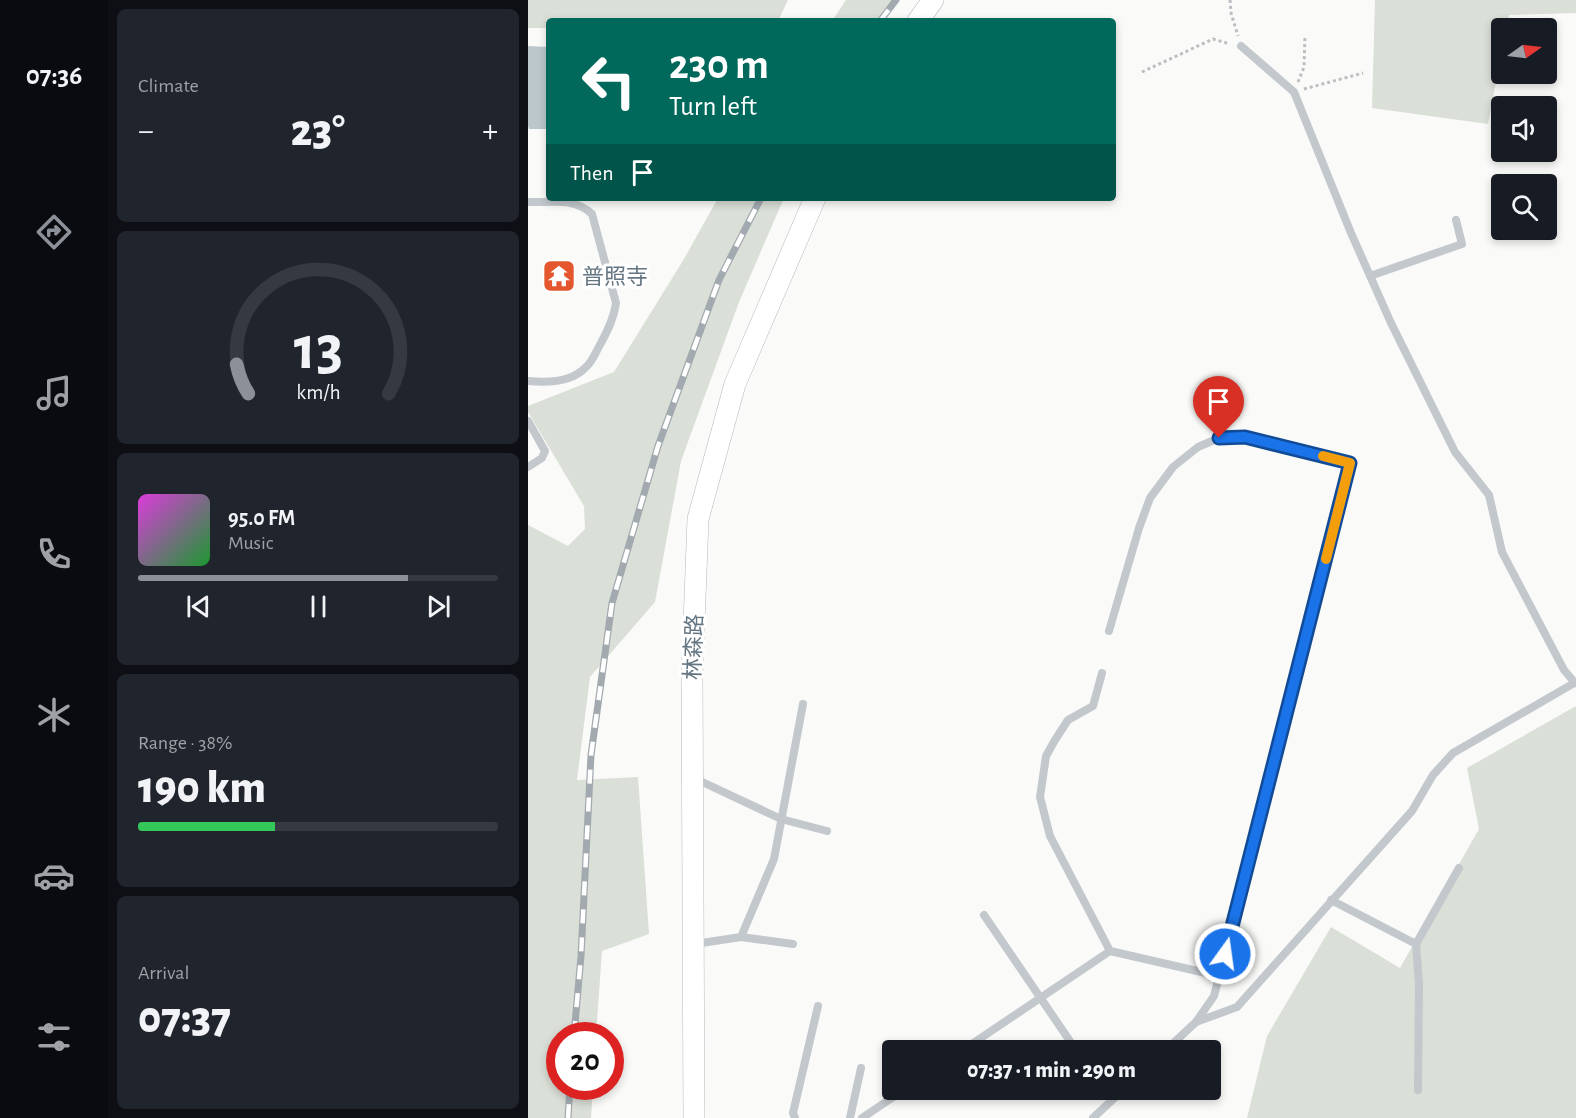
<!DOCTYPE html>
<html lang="en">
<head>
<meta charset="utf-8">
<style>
	body { margin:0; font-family:"Alegreya Sans","Noto Sans TC",sans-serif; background:#20242c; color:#f1f3f6; height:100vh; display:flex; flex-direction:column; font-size:22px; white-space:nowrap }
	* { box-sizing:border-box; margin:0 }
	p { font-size:20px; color:#9ea1a6 }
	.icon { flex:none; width:33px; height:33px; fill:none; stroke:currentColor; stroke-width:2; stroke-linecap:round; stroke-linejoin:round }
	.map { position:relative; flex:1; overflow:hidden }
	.details { display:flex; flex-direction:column; gap:9px; padding:9px; background:#0d0f14; width:420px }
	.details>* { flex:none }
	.guide { position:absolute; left:18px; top:18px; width:570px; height:183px; border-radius:6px; box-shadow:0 3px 9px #0003; background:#00695c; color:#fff; overflow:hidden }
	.needle { width:39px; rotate:76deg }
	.tools { position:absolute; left:963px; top:18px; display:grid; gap:12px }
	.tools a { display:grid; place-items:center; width:66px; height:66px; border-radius:6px; background:#171b24; box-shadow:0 3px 9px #0003; font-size:30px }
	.speed { position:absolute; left:18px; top:1022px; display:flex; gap:12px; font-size:30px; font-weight:700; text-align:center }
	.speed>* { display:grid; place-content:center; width:78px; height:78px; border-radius:50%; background:#171b24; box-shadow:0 3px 9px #0003; line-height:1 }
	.speed .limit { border:9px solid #d22; background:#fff; color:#111 }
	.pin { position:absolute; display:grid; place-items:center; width:51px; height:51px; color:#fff; margin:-62px -26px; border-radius:50% 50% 50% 0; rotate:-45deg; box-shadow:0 0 6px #0007 }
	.pin .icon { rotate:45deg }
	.me { position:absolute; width:66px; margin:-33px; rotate:14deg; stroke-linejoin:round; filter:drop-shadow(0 0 4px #0008) }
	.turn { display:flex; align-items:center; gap:21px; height:126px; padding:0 24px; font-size:27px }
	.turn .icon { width:78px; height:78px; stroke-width:2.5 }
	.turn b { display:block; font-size:42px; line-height:51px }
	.then { display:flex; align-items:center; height:57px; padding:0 24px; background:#0003; gap:12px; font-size:22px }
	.big { font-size:45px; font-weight:800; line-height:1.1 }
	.details .tile { flex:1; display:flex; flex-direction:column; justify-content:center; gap:9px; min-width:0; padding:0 21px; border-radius:9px; background:#20242c }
	.details .dial { align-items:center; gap:0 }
	.dial svg { height:156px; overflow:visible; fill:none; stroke:#363941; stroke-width:7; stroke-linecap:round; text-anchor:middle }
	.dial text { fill:#f1f3f6; stroke:none }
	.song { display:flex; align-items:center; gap:18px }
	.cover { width:72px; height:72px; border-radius:9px; background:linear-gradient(135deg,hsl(300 70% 55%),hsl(130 70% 35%)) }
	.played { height:6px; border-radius:3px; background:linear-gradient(90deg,#8c9099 75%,#363941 75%) }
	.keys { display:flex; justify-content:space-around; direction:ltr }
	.heat { display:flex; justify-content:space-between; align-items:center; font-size:33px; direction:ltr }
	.charge { height:9px; border-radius:4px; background:linear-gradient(90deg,#34c759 38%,#363941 0) }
	.trip { position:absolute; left:354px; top:1040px; width:339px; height:60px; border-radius:6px; background:#171b24; box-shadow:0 3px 9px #0003; font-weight:800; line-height:60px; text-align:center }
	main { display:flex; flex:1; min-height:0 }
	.tab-bar { display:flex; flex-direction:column; width:108px; justify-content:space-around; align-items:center; background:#090b0e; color:#9ea1a6 }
	.tab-bar .icon { width:42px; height:42px }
	.tab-bar .on { color:#8c9099 }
	.tab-bar b { font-size:27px; color:#f1f3f6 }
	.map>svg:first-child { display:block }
	.green { fill:#dadfd7 }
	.water { fill:#bbc7cb }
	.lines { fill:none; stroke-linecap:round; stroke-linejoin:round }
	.secondary-casing { stroke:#b3babf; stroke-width:22 }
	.path { stroke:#bbbfc2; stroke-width:3; stroke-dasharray:3 3; stroke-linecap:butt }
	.service { stroke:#c3c8cc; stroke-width:8 }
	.secondary { stroke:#fff; stroke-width:21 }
	.rail-casing { stroke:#a2aab0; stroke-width:7 }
	.rail { stroke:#fff; stroke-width:4.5; stroke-dasharray:14; stroke-linecap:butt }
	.route-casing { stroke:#114b97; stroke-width:15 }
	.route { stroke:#1a73e8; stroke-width:10 }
	.slow { stroke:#f59e0b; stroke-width:10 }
	.labels { text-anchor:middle; stroke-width:6; stroke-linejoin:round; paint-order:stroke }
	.poi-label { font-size:22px; fill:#657683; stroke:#fff; text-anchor:start }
	.street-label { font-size:22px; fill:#657683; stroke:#fff }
</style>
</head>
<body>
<main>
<nav class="tab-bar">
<b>07:36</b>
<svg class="icon on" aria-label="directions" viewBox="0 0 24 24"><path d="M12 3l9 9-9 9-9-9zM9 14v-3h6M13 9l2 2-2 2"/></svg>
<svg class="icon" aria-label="music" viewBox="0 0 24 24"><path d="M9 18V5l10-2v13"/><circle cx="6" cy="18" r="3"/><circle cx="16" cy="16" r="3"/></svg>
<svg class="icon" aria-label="phone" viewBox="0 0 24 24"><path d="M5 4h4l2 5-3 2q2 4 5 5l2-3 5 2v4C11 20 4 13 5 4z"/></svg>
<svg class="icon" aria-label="climate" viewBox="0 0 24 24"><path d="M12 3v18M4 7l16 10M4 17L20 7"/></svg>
<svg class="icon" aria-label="car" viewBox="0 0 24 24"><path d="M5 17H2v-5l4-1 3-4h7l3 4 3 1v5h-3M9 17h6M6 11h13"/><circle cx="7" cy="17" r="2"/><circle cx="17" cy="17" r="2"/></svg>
<svg class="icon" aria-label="filters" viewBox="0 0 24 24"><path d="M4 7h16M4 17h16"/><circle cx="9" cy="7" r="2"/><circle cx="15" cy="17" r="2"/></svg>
</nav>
<section class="details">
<div class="tile"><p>Climate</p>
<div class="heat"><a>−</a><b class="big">23°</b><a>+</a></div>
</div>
<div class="tile dial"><svg viewBox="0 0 100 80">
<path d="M14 69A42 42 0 1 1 86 69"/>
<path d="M14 69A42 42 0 0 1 8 54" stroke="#8c9099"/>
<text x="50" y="56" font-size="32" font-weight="700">13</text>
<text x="50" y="72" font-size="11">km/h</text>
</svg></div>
<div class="tile">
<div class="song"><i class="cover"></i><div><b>95.0 FM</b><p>Music</p></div></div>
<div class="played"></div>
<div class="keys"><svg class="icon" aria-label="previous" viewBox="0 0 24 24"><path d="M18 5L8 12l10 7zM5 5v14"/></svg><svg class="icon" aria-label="pause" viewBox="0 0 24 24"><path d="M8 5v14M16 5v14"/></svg><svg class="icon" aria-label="next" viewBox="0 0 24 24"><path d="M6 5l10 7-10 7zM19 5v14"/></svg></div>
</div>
<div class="tile"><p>Range · 38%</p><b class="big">190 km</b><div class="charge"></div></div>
<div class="tile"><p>Arrival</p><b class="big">07:37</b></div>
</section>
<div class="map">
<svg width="1048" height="1118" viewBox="0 0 1048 1118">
	<rect width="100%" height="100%" fill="#fafaf8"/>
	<g class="green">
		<polygon points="0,0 260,0 250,21 21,21 21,28 0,28"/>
		<polygon points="318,0 366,0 353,21 304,21"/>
		<polygon points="847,0 1048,0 1048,13 981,15 979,28 974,28 973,55 960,124 844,108"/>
		<polygon points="190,198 256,198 211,302 153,461 127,602 62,677 49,780 110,777 121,934 74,951 68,1035 32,1035 32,1086 65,1086 63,1118 0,1118 0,525 40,546 57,529 56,506 0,412 0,406 86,372 156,259"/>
		<polygon points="1048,706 1048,1118 719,1118 739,1036 803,927 872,968 951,829 939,768"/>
	</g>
	<polygon class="water" points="0,46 21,47 21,129 1,129 0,126"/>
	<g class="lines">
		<defs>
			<g id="secondary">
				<polyline points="390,21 405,0"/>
				<polyline points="166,1118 164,675 170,519 207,384 287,198"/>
			</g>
		</defs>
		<use href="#secondary" class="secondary-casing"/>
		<g class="path">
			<polyline points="702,0 703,13 710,36"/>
			<polyline points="614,72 685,39 702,44"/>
			<polyline points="770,82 776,67 777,37"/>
			<polyline points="776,89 835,73"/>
		</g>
		<g class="service">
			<polyline points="713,46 766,92 823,233 863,323 927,452 961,495 974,552 1036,670 1047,683"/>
			<path d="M0,202c23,1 46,-5 64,12l24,89c-2,15 -8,27 -15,40 -5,8 -8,18 -15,24 -14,15 -39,16 -58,14"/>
			<polyline points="842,276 934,244 928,220"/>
			<polyline points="0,421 17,451 14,458 0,467"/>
			<polyline points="581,631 611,528 622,498 645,467 670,447 691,438 717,437 822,463 686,996 668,1022"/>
			<polyline points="574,673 565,706 540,720 527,740 518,756 512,797 522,836 582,951 691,976"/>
			<polyline points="168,779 253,819 299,831"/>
			<polyline points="803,900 888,944"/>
			<polyline points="456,915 548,1050"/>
			<polyline points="213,937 265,944"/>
			<polyline points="167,944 213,937 246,859 275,704"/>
			<polyline points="435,1050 582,951"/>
			<polyline points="638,1050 668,1022 709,1007 884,811 905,775 925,753 1048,682"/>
			<polyline points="890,1090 891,984 888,944 931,868"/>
			<polyline points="267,1118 265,1113 290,1006"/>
			<polyline points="322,1118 333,1068"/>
			<polyline points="334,1118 377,1089"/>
			<polyline points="565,1118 596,1089"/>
		</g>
		<use href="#secondary" class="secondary"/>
		<defs>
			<g id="rail">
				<polyline points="352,21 368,0"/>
				<polyline points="46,1035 53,956 63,755 84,603 130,446 191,280 233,198"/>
				<polyline points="40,1118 42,1086"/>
			</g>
		</defs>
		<use href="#rail" class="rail-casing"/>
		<use href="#rail" class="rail"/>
	</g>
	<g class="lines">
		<defs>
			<polyline id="route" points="691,438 717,437 822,463 697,954"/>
		</defs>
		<use href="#route" class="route-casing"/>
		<use href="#route" class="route"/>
		<polyline class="slow" points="795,456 822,463 798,559"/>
	</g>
	<defs>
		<symbol id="temple-square" viewBox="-11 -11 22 22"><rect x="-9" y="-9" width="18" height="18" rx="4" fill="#e4572e" stroke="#fff"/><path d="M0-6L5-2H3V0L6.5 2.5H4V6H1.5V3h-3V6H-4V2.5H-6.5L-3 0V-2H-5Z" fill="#fff"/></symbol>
	</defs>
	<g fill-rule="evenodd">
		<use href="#temple-square" x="12" y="257" width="38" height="38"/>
	</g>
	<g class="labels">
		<g class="poi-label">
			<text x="54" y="284">普照寺</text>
		</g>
		<g class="street-label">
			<text transform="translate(165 647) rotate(-88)" y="8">林森路</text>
		</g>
	</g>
</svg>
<div class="tools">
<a><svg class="needle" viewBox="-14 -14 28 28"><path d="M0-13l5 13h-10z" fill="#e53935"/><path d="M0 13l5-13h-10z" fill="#9ea1a6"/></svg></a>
<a><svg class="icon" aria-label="sound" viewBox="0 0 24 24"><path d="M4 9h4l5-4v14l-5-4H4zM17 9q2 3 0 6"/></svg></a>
<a><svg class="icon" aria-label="search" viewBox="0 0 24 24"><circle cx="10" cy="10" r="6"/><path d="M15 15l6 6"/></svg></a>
</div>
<div class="speed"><div class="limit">20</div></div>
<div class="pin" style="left:691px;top:438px;background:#d93025"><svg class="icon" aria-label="arrive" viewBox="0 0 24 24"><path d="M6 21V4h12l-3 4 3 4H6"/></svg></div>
<svg class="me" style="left:697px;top:954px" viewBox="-20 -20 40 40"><circle r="17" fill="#1a73e8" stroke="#fff" stroke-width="3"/><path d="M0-11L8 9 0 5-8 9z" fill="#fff"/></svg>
<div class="trip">07:37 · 1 min · 290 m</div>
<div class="guide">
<div class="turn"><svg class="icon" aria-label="left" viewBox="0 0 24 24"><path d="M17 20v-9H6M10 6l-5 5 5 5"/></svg><div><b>230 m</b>Turn left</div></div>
<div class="then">Then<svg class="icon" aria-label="arrive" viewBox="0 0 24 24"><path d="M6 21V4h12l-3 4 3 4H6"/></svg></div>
</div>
</div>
</main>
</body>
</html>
